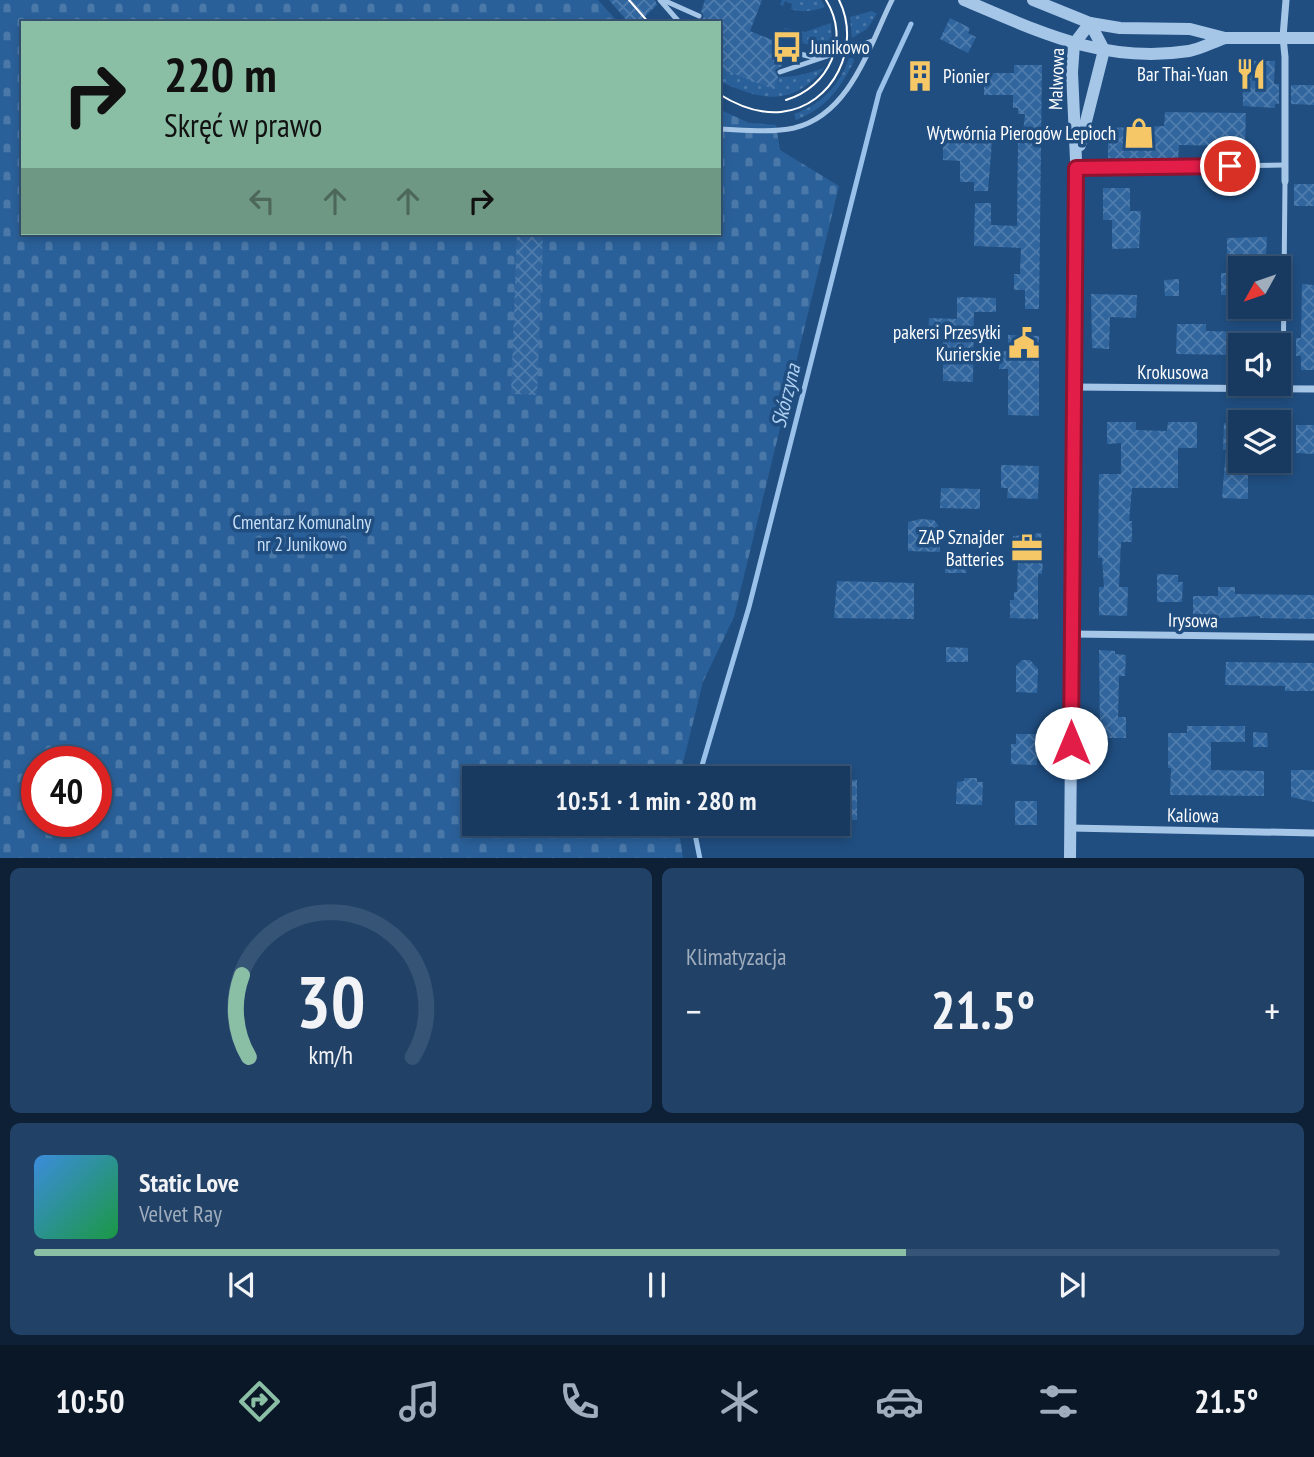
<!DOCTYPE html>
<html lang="pl">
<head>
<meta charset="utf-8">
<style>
	body { margin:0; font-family:"PT Sans Narrow",sans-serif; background:#214167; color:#f1f3f6; height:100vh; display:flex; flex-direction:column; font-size:26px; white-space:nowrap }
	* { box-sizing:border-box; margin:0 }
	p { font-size:23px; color:#9fadbd }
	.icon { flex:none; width:38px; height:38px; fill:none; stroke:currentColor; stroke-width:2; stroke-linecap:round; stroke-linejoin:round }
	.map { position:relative; height:858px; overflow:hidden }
	.details { display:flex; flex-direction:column; gap:10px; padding:10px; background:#0d2035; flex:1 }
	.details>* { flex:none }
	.banner { position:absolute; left:21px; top:21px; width:700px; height:214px; border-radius:0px; box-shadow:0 4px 10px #0003,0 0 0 2px #365476; background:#8abfa5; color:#111; overflow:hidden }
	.needle { width:46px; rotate:230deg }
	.tools { position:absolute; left:1228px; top:256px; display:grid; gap:14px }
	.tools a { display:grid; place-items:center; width:63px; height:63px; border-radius:0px; background:#183a61; box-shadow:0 4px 10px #0003,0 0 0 2px #365476; font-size:35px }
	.speed { position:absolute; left:21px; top:746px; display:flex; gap:14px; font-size:35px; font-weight:700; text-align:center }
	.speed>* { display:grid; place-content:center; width:91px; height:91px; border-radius:50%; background:#183a61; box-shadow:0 4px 10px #0003,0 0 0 2px #365476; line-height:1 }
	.speed .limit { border:10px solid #d22; background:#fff; color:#111 }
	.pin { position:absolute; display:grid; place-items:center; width:60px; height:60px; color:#fff; margin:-30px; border:4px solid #fff; border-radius:50%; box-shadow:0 2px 7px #0007 }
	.me { position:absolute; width:77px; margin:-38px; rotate:0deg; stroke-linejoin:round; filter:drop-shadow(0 0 5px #0008) }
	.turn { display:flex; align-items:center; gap:24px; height:147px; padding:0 28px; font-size:32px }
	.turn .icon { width:91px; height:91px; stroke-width:2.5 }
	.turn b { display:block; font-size:49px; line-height:60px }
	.lanes { display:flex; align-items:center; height:66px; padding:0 28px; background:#0003; justify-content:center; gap:35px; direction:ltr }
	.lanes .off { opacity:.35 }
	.big { font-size:52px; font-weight:800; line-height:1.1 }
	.details .tile { flex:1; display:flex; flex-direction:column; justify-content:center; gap:10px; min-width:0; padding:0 24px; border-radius:10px; background:#214167 }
	.details .dial { align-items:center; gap:0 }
	.dial svg { height:182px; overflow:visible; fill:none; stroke:#365476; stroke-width:7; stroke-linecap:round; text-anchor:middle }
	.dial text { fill:#f1f3f6; stroke:none }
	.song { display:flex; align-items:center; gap:21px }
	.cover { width:84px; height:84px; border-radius:10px; background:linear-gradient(135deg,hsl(210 70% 55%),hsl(140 70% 35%)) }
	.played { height:7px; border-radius:4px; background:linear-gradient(90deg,#8abfa5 70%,#365476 70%) }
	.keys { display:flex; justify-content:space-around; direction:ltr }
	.heat { display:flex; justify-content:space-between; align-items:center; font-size:38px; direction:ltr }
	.details .tiles { flex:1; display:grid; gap:10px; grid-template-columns:1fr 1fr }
	.tile:last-child { grid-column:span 2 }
	.trip { position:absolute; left:462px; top:766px; width:388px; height:70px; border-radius:0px; background:#183a61; box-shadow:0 4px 10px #0003,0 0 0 2px #365476; font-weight:800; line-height:70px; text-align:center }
	.dock { display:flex; height:112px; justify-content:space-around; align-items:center; background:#0a1727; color:#9fadbd }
	.dock .icon { width:49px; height:49px }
	.dock .current { color:#8abfa5 }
	.dock b { font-size:32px; color:#f1f3f6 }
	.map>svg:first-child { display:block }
	.grass { fill:url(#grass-dots) }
	.cemetery { fill:url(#cemetery-stones); fill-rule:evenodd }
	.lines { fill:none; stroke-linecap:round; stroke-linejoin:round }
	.stream { stroke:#99c1e9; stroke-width:5 }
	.building { fill:url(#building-cross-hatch) }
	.service { stroke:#a6c6e8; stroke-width:5 }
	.minor { stroke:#a6c6e8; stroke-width:7 }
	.tertiary { stroke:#a6c6e8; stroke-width:12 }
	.tram { stroke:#fff; stroke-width:2 }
	.route-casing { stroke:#92132f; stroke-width:18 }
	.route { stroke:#e11d48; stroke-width:12 }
	.labels { text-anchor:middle; stroke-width:7; stroke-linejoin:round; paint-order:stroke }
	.poi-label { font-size:19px; fill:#fff; stroke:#204e81; text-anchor:end }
	.street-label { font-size:19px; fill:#fff; stroke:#204e81 }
	.park-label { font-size:19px; fill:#cadff6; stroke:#204e81 }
	.water-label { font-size:21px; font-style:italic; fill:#b1d0f0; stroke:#204e81 }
</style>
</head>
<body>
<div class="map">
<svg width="1314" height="859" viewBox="0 0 1314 859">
	<defs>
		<pattern id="grass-dots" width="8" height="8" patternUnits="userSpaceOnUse" patternTransform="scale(1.75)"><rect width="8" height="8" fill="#2a6099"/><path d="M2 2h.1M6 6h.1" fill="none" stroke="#4a78a8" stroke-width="1.8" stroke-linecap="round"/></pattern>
		<pattern id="cemetery-stones" width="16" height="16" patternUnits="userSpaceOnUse" patternTransform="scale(1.75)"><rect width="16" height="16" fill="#2a6099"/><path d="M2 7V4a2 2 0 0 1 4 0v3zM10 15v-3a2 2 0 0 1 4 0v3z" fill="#4a78a8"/></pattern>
		<pattern id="building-cross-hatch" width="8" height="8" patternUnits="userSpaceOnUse" patternTransform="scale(1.75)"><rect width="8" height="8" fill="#30659e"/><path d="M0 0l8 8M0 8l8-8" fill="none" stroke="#4f7cad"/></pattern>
	</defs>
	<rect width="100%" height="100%" fill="#204e81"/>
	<g class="grass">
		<path d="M782,0h39l4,7c-12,4 -22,6 -34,2l1,-5 -7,-3 -2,5 -3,-1z"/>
		<polygon points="872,11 877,14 867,29 852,38 850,17"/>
		<path d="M831,23l1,22c-18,2 -39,0 -48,-17l21,4z"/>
		<path d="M849,58h4l1,3c-14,28 -28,47 -58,59l-2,-6c27,-9 46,-29 55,-56z"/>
		<path d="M719,68c45,8 60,16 105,0 -32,40 -63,32 -105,13z"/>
	</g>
	<path class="cemetery" d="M0,0h598l21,23h-596v210h696v-124l30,14 27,2 4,25 59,36 -105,431 -31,65 -24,97h-205v45h204l5,34h-683zM37,761h59v60h-59z"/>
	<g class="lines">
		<g class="stream">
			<polyline points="698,779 749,607 879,93 911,24"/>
			<polyline points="693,824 700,859"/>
		</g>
	</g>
	<g class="building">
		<polygon points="609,0 655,0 657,5 638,23 629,23"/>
		<polygon points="705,0 762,0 750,31 787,46 783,49 786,56 782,66 775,70 778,77 773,89 719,68 719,23 696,23 704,17 701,11"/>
		<polygon points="950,18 970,28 968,33 976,37 968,53 940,39"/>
		<polygon points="1242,61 1275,61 1274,84 1279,84 1279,104 1275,104 1275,108 1243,106"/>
		<polygon points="1014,65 1042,65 1039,309 1025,309 1025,290 1014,290 1014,274 1020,274 1021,248 974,246 975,203 991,203 991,225 1017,226 1018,142 1022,142 1025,114 1018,114 1018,108 1013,108 1013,95 984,95 984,73 1014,73"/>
		<polygon points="917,66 930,72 924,87 910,80"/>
		<polygon points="1291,85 1314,85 1314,105 1291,104"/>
		<polygon points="1165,112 1246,113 1245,144 1235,144 1235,146 1179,145 1178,159 1108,158 1108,128 1164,126"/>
		<polygon points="943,139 992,141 988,191 974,191 974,182 960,182 960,161 943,160"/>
		<rect x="1294" y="184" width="20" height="22"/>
		<polygon points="1103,188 1130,188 1130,211 1141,211 1139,248 1112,249 1112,220 1103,220"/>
		<polygon points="517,233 543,233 537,395 511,394"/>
		<polygon points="1267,237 1266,254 1257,254 1257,268 1241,268 1239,295 1221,295 1221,273 1227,273 1227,238"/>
		<polygon points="1179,279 1179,296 1165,296 1164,280"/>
		<polygon points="1302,284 1314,285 1314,370 1301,370 1301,356 1296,356 1296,338 1301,338"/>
		<polygon points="1091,294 1137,295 1136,318 1110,317 1109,349 1092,348"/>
		<polygon points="957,297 996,298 996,312 974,312 973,382 943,381 943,340 928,339 929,318 957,319"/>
		<polygon points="1177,324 1206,324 1206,331 1246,332 1246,345 1241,345 1241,355 1176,354"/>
		<polygon points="1008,335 1039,336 1039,416 1008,415 1008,369 999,369 1000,351 1008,351"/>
		<polygon points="1107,422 1136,422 1136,430 1167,431 1168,422 1197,422 1197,448 1178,448 1178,488 1132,488 1129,521 1132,521 1132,542 1121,542 1119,587 1128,587 1127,616 1099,615 1099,587 1104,587 1102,558 1098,558 1099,474 1121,474 1121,443 1107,444"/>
		<polygon points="1224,423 1241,424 1241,469 1248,469 1248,499 1222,498 1226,450 1223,450"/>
		<polygon points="1296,425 1314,425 1314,454 1296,453"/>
		<polygon points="1001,465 1039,466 1038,499 1007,498 1008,488 1001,488"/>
		<polygon points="941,488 980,489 980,509 940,508"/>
		<polygon points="920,519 934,520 940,528 940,552 908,551 908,522"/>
		<polygon points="1042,533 1036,561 1043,561 1042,574 1038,574 1038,619 1010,618 1010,600 1014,600 1014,592 1017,592 1018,561 1013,561 1013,536"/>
		<polygon points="945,556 967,557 966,573 945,573"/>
		<polygon points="1157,574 1178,575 1178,582 1183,582 1182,602 1157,602"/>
		<polygon points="837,581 914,583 914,619 834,618"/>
		<polygon points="1218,587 1235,587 1235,594 1314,595 1314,619 1260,618 1260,616 1224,618 1193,617 1193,596 1218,596"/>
		<polygon points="946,647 968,648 968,662 946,662"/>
		<polygon points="1099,650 1115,651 1115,654 1126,655 1125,676 1119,676 1118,717 1126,717 1126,738 1100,738"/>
		<polygon points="1022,660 1030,660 1038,669 1037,693 1016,692 1016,666"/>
		<polygon points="1226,662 1314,663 1314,691 1285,691 1285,686 1225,685"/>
		<polygon points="1187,726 1245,726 1245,742 1211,742 1211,770 1264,771 1264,796 1170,795 1171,768 1168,768 1168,733 1187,733"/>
		<polygon points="1253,732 1267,733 1268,747 1253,747"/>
		<polygon points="1016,734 1037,734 1037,765 1011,764 1011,744 1016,744"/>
		<polygon points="1291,770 1314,770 1314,802 1291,797"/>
		<polygon points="964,778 977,778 977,782 983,782 982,805 956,804 957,782 964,781"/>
		<polygon points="840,779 857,780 857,820 838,819"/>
		<rect x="1015" y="801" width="22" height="24"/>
	</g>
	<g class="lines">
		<g class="service">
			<polyline points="660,0 680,23"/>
			<polyline points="663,0 699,16"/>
			<polyline points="788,51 816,58"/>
			<polyline points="780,72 872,41"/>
			<path d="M719,129c25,1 51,4 75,-1 57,-14 75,-82 98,-128"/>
			<polyline points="1076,168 1285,165"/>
			<polyline points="1283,388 1285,181"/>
		</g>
		<g class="minor">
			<polyline points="1285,181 1285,57 1283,37 1286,0"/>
			<polyline points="1074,387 1314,389"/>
			<polyline points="1072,634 1314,637"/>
			<polyline points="1071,828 1314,833"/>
		</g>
		<g class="tertiary">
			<path d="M964,0c76,32 140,64 225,51 12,-2 24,-9 36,-13"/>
			<polyline points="1033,0 1090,23 1120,28 1190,29 1225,38 1314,38"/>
			<polyline points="1080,145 1104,50 1090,23"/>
			<polyline points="1070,859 1076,160 1072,72 1074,44 1090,23"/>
		</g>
		<g class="tram">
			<polyline points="629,0 649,23"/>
			<path d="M719,94c19,12 40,20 62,18 53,-6 81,-66 58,-112"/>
			<path d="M786,100c43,-13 65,-60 40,-100"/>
		</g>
	</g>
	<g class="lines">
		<defs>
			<polyline id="route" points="1071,743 1076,168 1230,166"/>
		</defs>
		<use href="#route" class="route-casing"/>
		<use href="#route" class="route"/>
	</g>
	<defs>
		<symbol id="bus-bare" viewBox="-9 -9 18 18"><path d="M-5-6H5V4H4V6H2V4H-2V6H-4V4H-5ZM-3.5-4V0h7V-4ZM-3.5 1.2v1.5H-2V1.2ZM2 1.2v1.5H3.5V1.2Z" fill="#f5c766" stroke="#204e81" stroke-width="2.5" paint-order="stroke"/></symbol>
		<symbol id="restaurant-bare" viewBox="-9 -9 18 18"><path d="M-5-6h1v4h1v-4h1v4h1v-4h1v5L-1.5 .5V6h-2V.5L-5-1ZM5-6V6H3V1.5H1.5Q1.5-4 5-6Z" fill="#f5c766" stroke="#204e81" stroke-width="2.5" paint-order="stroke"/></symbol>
		<symbol id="building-bare" viewBox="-9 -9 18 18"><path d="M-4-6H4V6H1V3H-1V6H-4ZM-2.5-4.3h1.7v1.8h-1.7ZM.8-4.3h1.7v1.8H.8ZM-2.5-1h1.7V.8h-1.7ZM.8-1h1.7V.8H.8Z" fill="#f5c766" stroke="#204e81" stroke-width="2.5" paint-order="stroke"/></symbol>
		<symbol id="shop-bare" viewBox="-9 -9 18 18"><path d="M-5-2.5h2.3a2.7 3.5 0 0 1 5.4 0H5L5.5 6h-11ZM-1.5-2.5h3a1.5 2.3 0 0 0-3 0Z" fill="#f5c766" stroke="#204e81" stroke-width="2.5" paint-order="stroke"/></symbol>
		<symbol id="civic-bare" viewBox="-9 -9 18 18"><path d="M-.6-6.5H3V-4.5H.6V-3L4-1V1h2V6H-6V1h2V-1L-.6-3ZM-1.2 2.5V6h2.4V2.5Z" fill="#f5c766" stroke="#204e81" stroke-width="2.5" paint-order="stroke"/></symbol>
		<symbol id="office-bare" viewBox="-9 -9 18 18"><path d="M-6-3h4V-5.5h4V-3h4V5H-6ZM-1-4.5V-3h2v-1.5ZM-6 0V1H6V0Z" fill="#f5c766" stroke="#204e81" stroke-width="2.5" paint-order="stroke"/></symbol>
	</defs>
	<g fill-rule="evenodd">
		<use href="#bus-bare" x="765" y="25" width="44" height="44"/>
		<use href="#restaurant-bare" x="1229" y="52" width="44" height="44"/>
		<use href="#building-bare" x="898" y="54" width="44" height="44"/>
		<use href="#shop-bare" x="1117" y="111" width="44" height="44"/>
		<use href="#civic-bare" x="1002" y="321" width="44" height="44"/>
		<use href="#office-bare" x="1005" y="526" width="44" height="44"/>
	</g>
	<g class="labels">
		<g class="poi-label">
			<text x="810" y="54" text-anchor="start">Junikowo</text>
			<text x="1228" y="81">Bar Thai-Yuan</text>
			<text x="943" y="83" text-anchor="start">Pionier</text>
			<text x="1116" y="140">Wytwórnia Pierogów Lepioch</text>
			<text x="1001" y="339">pakersi Przesyłki<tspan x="1001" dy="22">Kurierskie</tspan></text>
			<text x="1004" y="544">ZAP Sznajder<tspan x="1004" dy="22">Batteries</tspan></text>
		</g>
		<g class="street-label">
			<text transform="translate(1056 79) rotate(-88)" y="7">Malwowa</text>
			<text x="1173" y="379">Krokusowa</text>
			<text transform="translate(1193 620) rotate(1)" y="7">Irysowa</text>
			<text transform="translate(1193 815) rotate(1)" y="7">Kaliowa</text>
		</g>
		<g class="park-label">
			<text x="302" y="529">Cmentarz Komunalny<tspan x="302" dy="22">nr 2 Junikowo</tspan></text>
		</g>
		<g class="water-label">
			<text transform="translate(786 396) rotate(-76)" y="7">Skórzyna</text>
		</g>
	</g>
</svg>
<div class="tools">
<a><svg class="needle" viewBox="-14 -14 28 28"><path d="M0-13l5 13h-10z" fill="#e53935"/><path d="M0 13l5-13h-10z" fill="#9fadbd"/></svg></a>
<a><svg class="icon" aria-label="sound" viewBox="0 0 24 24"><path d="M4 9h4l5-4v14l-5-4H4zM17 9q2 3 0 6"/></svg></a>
<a><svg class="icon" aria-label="layers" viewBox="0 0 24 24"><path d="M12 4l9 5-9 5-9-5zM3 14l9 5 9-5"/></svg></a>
</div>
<div class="speed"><div class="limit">40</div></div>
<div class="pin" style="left:1230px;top:166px;background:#d93025"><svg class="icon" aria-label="arrive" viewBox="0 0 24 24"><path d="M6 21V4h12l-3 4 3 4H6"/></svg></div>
<svg class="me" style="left:1071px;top:743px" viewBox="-20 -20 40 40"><circle r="19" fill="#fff"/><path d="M0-13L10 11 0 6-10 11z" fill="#e11d48"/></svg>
<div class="trip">10:51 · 1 min · 280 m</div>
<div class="banner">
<div class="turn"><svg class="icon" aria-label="right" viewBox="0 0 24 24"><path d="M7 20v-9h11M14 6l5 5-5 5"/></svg><div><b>220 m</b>Skręć w prawo</div></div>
<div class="lanes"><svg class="icon off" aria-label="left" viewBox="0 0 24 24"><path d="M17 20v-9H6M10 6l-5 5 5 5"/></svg><svg class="icon off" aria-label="ahead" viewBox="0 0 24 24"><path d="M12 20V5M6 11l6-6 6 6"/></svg><svg class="icon off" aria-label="ahead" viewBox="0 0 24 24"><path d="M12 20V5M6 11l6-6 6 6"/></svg><svg class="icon" aria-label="right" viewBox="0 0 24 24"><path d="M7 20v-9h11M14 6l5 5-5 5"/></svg></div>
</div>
</div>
<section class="details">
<div class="tiles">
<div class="tile dial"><svg viewBox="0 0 100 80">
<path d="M14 69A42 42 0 1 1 86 69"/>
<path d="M14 69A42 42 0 0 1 11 33" stroke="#8abfa5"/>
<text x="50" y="56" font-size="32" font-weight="700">30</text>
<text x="50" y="72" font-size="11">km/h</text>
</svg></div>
<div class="tile"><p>Klimatyzacja</p>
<div class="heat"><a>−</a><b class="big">21.5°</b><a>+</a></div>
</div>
<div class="tile">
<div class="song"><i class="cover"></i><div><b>Static Love</b><p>Velvet Ray</p></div></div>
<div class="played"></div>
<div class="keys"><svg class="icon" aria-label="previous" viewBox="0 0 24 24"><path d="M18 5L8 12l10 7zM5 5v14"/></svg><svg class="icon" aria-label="pause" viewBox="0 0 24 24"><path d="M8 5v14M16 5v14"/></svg><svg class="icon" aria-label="next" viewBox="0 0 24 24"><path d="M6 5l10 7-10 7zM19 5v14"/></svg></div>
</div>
</div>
</section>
<nav class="dock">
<b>10:50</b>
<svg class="icon current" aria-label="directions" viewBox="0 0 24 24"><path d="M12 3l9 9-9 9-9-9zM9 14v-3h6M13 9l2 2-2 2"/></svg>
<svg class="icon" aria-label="music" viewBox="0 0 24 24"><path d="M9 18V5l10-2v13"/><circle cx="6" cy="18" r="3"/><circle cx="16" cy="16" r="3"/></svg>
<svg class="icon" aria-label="phone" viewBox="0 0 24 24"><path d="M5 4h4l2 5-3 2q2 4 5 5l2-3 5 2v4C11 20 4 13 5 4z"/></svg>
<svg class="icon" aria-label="climate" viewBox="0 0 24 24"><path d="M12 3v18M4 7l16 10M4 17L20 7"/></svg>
<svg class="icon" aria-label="car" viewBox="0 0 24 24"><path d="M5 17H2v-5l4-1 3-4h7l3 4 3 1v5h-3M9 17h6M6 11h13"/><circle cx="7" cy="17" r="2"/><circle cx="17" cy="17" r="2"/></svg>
<svg class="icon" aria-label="filters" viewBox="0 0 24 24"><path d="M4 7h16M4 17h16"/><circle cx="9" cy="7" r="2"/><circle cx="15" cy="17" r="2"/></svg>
<b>21.5°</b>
</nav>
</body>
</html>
